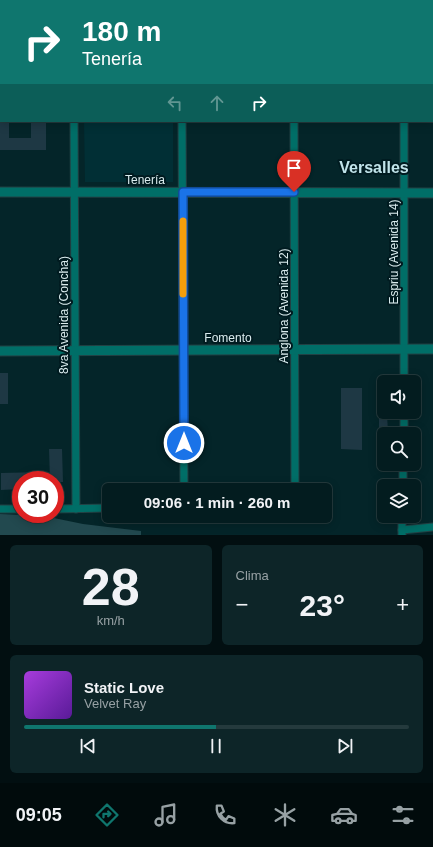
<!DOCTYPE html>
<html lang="es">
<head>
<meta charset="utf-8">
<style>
	body { margin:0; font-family:Helvetica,sans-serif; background:#0d2528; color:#f1f3f6; height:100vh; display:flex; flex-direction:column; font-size:15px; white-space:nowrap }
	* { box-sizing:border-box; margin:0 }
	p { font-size:13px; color:#97a1a4 }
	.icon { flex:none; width:22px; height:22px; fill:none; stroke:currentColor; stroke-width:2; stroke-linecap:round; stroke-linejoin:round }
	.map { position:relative; height:535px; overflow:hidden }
	.side { display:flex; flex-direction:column; gap:10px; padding:10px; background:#020f11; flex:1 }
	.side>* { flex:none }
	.top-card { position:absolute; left:0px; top:0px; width:433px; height:122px; box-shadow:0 2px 10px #0003,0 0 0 1px #243a3d; background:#0f766e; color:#fff; overflow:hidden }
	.buttons { position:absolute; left:377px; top:375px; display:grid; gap:8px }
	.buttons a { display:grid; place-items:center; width:44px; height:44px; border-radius:6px; background:#031c1f; box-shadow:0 2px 10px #0003,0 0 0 1px #243a3d; font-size:20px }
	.speed { position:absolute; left:12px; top:471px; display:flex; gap:8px; font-size:20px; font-weight:700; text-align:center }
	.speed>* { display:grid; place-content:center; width:52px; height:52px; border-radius:50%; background:#031c1f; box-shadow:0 2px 10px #0003,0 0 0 1px #243a3d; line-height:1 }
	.speed .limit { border:6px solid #d22; background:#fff; color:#111 }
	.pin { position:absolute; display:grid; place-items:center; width:34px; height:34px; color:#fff; margin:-41px -17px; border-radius:50% 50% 50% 0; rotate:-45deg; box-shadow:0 0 4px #0007 }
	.pin .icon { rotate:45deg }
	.me { position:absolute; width:44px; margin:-22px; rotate:0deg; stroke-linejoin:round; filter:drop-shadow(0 0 3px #0008) }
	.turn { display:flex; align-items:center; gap:14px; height:84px; padding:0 16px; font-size:18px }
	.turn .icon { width:52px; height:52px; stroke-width:2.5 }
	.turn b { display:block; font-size:28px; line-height:34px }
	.lanes { display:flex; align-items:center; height:38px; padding:0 16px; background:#0003; justify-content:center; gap:20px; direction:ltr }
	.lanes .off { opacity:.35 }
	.big { font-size:30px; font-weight:700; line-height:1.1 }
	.side .widget { flex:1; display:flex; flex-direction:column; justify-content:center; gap:6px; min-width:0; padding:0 14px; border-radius:6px; background:#0d2528 }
	.side .dial { align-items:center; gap:0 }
	.dial b { font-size:52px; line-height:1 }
	.song { display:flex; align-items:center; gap:12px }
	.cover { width:48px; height:48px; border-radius:6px; background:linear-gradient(135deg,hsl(280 70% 55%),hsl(270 70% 35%)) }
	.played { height:4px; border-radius:2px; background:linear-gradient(90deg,#0f766e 50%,#243a3d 50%) }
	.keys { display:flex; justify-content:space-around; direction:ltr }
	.heat { display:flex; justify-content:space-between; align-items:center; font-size:22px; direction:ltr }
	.side .tiles { flex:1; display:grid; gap:10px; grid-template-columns:1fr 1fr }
	.widget:last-child { grid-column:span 2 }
	.trip { position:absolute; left:102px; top:483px; width:230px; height:40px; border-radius:6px; background:#031c1f; box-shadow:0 2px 10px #0003,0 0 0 1px #243a3d; font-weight:700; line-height:40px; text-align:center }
	.tabs { display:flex; height:64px; justify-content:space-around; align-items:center; background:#010b0c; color:#97a1a4 }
	.tabs .icon { width:28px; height:28px }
	.tabs .current { color:#0f766e }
	.tabs b { font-size:18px; color:#f1f3f6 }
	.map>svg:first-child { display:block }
	.built { fill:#012f35 }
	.green { fill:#22494f }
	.building { fill:#1e3844 }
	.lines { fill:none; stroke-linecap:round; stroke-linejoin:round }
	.minor-casing { stroke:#224144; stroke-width:9 }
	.tertiary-casing { stroke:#224144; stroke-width:11 }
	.minor { stroke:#006e67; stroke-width:7 }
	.tertiary { stroke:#006e67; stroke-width:9 }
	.route-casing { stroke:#114b97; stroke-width:10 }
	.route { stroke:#1a73e8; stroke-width:7 }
	.slow { stroke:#f59e0b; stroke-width:7 }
	.labels { text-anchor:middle; stroke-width:4; stroke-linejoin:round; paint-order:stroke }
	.street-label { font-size:12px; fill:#d9ebed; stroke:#001b20 }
	.district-label { font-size:16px; font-weight:bold; fill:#c1e4ea; stroke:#001b20 }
</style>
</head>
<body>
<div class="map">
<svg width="433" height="535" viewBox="0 0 433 535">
	<rect width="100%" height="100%" fill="#042529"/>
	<polygon class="built" points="84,121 173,121 173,182 85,182"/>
	<polygon class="green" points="0,514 44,516 83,524 141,531 141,535 0,535"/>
	<g class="building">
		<polygon points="0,121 9,121 9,138 31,138 31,121 46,121 46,150 0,150"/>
		<rect x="0" y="373" width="8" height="31"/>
		<polygon points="341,388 362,388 362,450 341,449"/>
		<polygon points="379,413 387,413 388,434 384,434 384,459 379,459"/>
		<polygon points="49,449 62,449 63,482 55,482 55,480 50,480"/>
		<polygon points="43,472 43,480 21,480 21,489 1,490 1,473"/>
	</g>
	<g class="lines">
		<defs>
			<g id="minor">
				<polyline points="74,0 74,1"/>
				<polyline points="182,0 182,1"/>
				<polyline points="293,0 293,1"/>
				<polyline points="403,0 403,1"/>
				<polyline points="432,35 433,35"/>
				<polyline points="0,40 1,40"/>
				<polyline points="74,121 76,509"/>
				<polyline points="182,121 184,490"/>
				<polyline points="294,121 295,490"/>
				<polyline points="404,121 404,382"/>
				<polyline points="404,434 404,412"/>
				<polyline points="403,486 403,464"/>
				<polyline points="0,509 21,509"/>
				<polyline points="55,509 109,508"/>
				<polyline points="402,530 433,527"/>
				<polyline points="402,535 402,516"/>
			</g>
			<g id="tertiary">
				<polyline points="0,192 433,193"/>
				<polyline points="0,351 433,349"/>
			</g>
		</defs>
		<use href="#minor" class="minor-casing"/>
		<use href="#tertiary" class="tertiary-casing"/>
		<use href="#minor" class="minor"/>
		<use href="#tertiary" class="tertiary"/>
	</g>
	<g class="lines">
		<defs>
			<polyline id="route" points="184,443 183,192 294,192"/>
		</defs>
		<use href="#route" class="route-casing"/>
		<use href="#route" class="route"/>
		<polyline class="slow" points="183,221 183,294"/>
	</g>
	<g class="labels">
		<g class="street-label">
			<text x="145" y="184">Tenería</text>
			<text transform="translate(394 252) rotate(-90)" y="4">Espriu (Avenida 14)</text>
			<text transform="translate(284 306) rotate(-90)" y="4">Anglona (Avenida 12)</text>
			<text transform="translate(64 315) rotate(-90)" y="4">8va Avenida (Concha)</text>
			<text x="228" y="342">Fomento</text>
		</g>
		<g class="district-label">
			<text x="374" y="173">Versalles</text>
		</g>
	</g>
</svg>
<div class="buttons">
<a><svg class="icon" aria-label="sound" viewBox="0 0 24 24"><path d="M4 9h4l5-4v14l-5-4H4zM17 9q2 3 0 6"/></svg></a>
<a><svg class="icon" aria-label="search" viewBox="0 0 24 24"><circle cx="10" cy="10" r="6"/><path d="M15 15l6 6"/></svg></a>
<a><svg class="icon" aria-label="layers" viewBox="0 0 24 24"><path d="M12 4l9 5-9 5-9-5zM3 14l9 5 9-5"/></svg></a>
</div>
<div class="speed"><div class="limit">30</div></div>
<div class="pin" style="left:294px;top:192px;background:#d93025"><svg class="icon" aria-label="arrive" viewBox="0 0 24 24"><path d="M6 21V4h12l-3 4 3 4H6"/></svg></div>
<svg class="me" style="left:184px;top:443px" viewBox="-20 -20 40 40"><circle r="17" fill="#1a73e8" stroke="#fff" stroke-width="3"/><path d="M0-11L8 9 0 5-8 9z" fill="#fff"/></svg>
<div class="trip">09:06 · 1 min · 260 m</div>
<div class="top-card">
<div class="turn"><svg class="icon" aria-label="right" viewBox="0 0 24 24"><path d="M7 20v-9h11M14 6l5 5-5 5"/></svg><div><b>180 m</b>Tenería</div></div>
<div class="lanes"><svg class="icon off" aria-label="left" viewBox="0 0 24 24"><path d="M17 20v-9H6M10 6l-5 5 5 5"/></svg><svg class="icon off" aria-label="ahead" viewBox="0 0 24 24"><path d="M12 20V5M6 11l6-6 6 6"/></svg><svg class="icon" aria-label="right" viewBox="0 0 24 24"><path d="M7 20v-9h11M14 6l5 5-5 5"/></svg></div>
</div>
</div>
<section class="side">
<div class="tiles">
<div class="widget dial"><b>28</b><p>km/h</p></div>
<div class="widget"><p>Clima</p>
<div class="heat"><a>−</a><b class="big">23°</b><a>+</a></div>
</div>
<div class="widget">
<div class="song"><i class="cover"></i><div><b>Static Love</b><p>Velvet Ray</p></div></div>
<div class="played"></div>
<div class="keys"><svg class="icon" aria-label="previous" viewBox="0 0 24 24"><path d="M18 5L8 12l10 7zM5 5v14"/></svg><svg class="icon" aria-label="pause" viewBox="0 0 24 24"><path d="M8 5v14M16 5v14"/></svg><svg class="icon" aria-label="next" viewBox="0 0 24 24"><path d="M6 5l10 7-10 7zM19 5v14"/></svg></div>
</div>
</div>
</section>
<nav class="tabs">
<b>09:05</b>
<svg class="icon current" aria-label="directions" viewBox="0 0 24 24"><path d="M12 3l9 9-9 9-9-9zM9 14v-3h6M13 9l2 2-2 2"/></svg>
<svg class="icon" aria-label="music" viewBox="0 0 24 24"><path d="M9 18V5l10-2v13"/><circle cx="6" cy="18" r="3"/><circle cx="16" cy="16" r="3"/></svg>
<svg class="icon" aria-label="phone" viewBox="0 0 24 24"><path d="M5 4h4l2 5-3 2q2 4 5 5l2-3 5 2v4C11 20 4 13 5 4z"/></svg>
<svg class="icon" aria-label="climate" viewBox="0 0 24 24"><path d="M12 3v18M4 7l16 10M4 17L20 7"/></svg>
<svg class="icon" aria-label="car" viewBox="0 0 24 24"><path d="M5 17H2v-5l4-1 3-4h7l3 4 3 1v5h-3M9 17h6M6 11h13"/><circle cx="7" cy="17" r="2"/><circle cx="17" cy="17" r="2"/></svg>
<svg class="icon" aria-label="filters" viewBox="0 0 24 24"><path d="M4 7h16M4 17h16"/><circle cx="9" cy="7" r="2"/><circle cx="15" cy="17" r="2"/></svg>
</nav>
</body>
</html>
